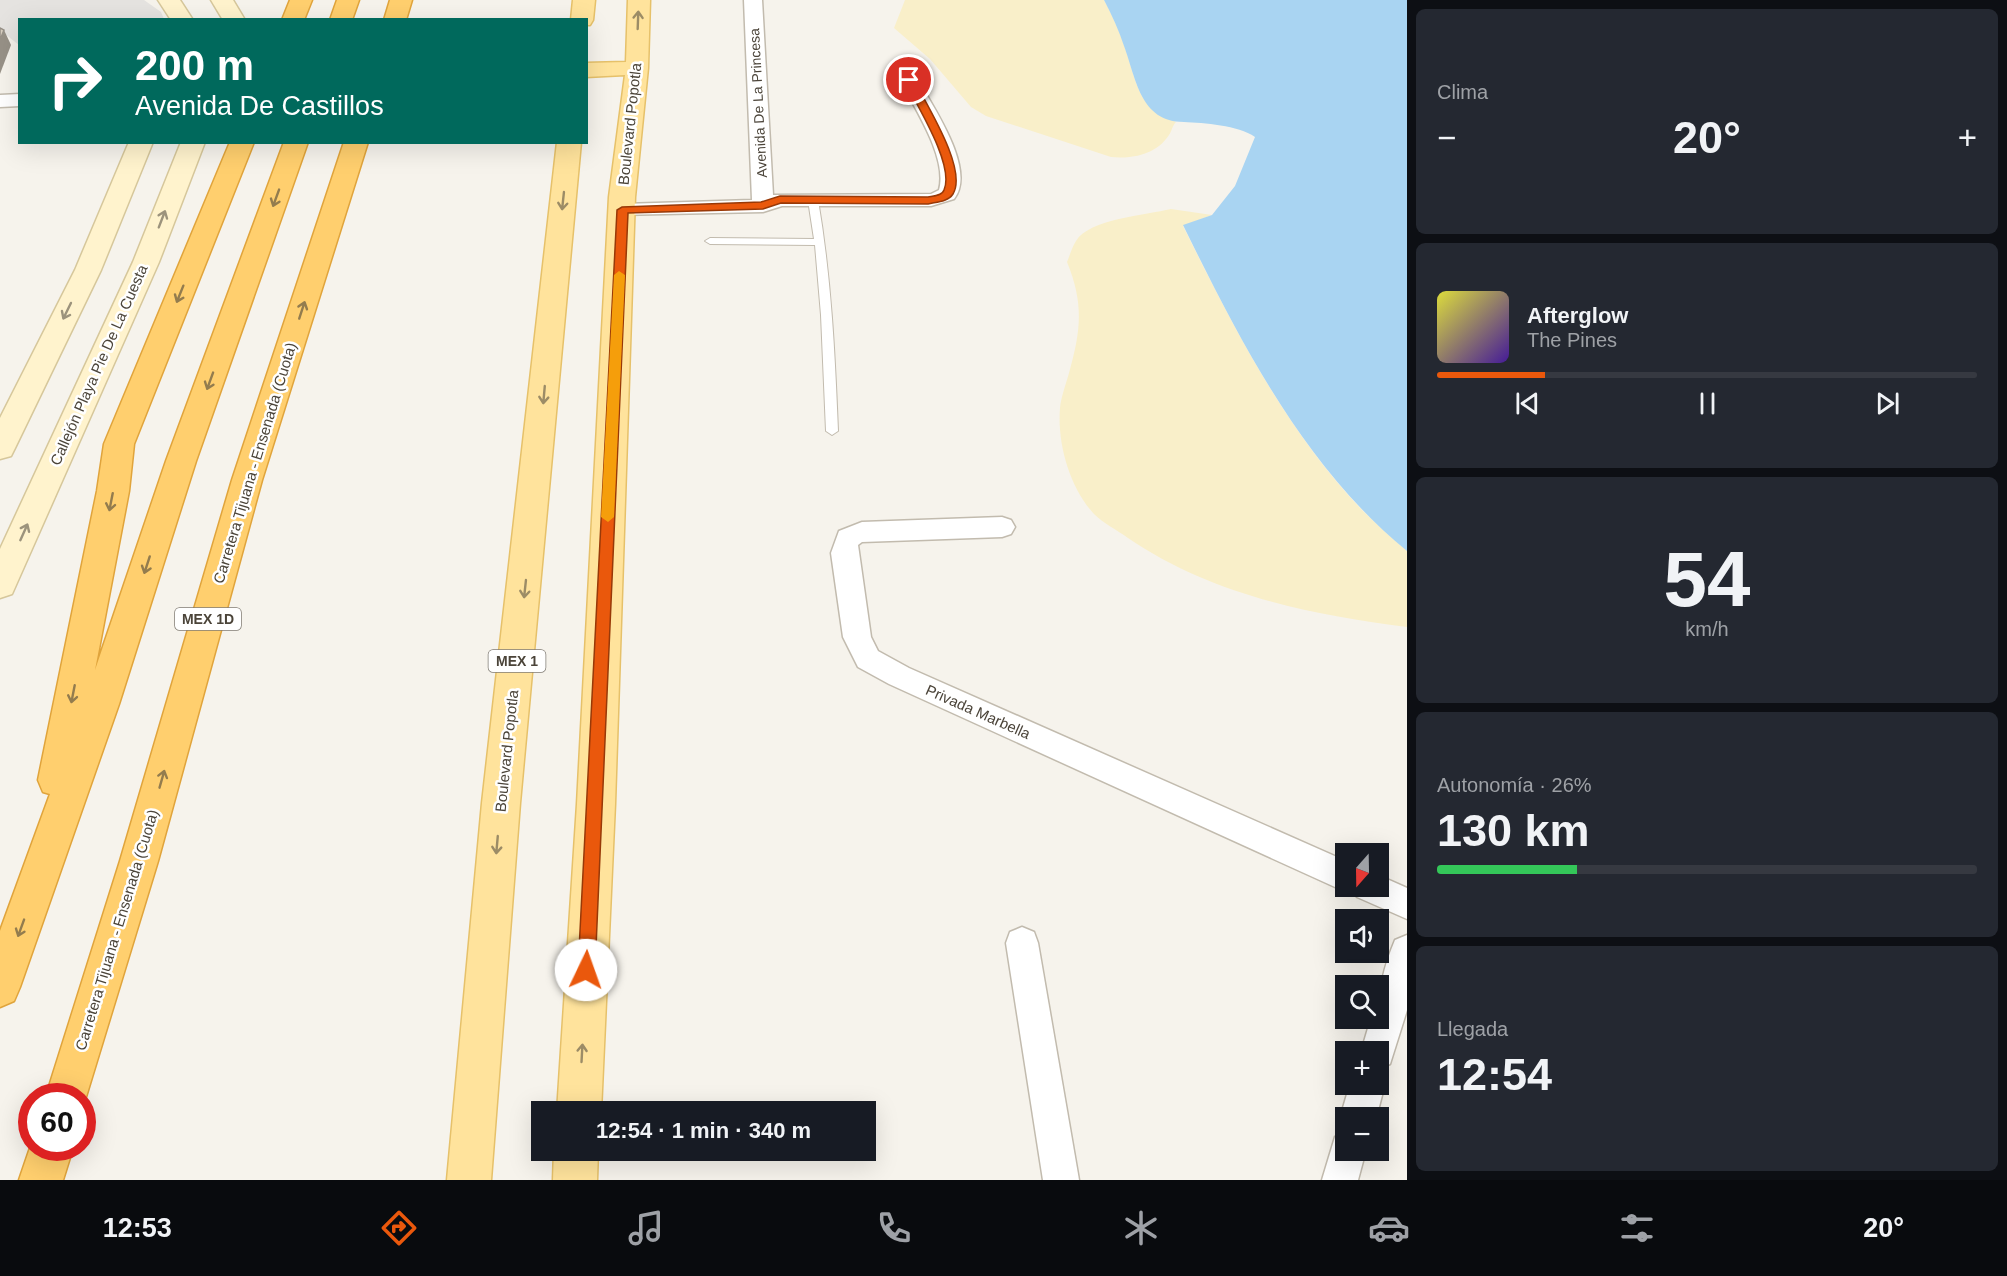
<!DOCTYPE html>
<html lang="es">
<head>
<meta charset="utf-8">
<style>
	body { margin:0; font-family:Helvetica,sans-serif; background:#242831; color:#f1f3f6; height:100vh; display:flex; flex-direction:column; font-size:22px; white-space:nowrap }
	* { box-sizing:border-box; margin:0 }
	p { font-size:20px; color:#9ea1a6 }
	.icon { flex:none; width:33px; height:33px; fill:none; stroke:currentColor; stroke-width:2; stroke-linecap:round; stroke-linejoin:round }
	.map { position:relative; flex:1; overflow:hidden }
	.side { display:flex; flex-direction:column; gap:9px; padding:9px; background:#0d0f14; width:600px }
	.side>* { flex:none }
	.guide { position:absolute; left:18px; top:18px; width:570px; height:126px; border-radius:0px; box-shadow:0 6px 24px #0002; background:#00695c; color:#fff; overflow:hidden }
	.needle { width:39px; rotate:200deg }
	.fabs { position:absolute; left:1335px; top:843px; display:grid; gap:12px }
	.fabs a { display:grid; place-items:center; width:54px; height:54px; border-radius:0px; background:#171b24; box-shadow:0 6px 24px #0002; font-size:30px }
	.speed { position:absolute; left:18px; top:1083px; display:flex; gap:12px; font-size:30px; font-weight:700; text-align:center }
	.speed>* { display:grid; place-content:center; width:78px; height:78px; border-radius:50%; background:#171b24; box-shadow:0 6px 24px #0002; line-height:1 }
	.speed .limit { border:9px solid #d22; background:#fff; color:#111 }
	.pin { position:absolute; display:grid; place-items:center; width:51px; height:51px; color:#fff; margin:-26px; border:3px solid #fff; border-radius:50%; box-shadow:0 2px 6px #0007 }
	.me { position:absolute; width:66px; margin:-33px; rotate:3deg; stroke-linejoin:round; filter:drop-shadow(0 0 4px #0008) }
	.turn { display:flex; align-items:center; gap:21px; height:126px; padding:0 18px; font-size:27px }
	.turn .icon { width:78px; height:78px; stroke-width:2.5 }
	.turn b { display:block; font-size:42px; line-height:51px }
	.big { font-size:45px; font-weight:600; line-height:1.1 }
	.side .widget { flex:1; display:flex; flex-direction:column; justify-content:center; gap:9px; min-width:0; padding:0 21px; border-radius:9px; background:#242831 }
	.side .dial { align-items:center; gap:0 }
	.dial b { font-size:78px; line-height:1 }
	.song { display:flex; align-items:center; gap:18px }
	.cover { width:72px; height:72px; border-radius:9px; background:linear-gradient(135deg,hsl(60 70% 55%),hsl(260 70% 35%)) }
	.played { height:6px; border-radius:3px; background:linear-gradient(90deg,#ea580c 20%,#363941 20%) }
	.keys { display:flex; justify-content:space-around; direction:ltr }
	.heat { display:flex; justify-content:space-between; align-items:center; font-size:33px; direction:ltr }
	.charge { height:9px; border-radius:4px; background:linear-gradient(90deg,#34c759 26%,#363941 0) }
	.trip { position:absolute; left:531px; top:1101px; width:345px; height:60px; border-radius:0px; background:#171b24; box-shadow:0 6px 24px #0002; font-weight:600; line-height:60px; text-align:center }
	.menu { display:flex; height:96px; justify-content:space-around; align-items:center; background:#090b0e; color:#9ea1a6 }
	.menu .icon { width:42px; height:42px }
	.menu .selected { color:#ea580c }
	.menu b { font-size:27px; color:#f1f3f6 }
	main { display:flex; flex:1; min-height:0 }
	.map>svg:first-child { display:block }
	.sand { fill:#f9efc9 }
	.parking { fill:#e5e3e0 }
	.water { fill:#a9d4f2 }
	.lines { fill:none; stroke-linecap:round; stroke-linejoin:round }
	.service-casing { stroke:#c2bbae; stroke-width:2 }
	.minor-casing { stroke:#c2bbae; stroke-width:3 }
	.secondary-casing { stroke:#d6c79b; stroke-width:3 }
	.primary-casing { stroke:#e6c16a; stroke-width:3 }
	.motorway-casing { stroke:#e0a43c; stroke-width:3 }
	.service { fill:#fff; fill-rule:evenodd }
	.minor { fill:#fff; fill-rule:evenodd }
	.secondary { fill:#fff3cd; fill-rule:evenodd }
	.primary { fill:#ffe39c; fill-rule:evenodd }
	.motorway { fill:#ffcf6e; fill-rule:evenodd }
	.shaded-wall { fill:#979187 }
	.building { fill:#d8cfc1; stroke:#979187; stroke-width:1.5 }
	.oneway { stroke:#9c8c66 }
	.oneway2 { stroke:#937c4e }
	.oneway3 { stroke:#9c937c }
	.route { fill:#ea580c; stroke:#983908; stroke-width:1.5 }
	.slow { fill:#f59e0b }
	.labels { text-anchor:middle; stroke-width:5; stroke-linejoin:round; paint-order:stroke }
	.far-street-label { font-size:14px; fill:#4b4439; stroke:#fff }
	.shield { fill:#fff; stroke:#817c74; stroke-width:1.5 }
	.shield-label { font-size:14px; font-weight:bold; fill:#4b4439 }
	.street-label { font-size:15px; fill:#4b4439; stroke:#fff }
</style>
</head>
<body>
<main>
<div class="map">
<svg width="1407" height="1180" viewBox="0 0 1407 1180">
	<rect width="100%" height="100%" fill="#f6f3ec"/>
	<g class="sand">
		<path d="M905,0h199c8,15 16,32 21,48 12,35 12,60 51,74 -4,4 -4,9 -7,13 -13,20 -37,24 -58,22l-125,-41 -15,-9 -41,-48 -36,-31z"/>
		<path d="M1171,209l41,6 -29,11c50,100 102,204 180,285 14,14 29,27 44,40v76c-97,-12 -197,-33 -279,-89 -11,-8 -25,-15 -34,-24 -24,-26 -37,-70 -34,-106 1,-11 6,-24 9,-35 12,-43 15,-69 -2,-111 3,-7 5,-15 9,-21 13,-22 70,-26 95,-32z"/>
	</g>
	<polygon class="parking" points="0,0 144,0 161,12 164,19 20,20 19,45 5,34 0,34"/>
	<path class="water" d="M1104,0h303v551c-103,-84 -166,-208 -224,-326l29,-10 23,-29 20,-49c-17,-12 -51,-14 -71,-15 -44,0 -48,-44 -60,-76 -5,-15 -12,-31 -20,-46z"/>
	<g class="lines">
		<defs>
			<path id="service" d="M813,197l5,3c13,76 17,153 20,231l-6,4 -6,-4 -5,-116 -6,-70 -105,-1 -5,-3 5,-3 104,1 -6,-39z"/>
			<g id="minor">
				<path d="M744,0h18l11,195 158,-1 8,-4c9,-32 -24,-81 -39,-110l9,-6 9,6c15,27 59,90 36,119l-23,7h-149l-19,6 -147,3 -3,-5 3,-5 7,-1 129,-4z"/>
				<polygon points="20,94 20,106 0,107 0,95"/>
				<polygon points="1002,517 1011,520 1015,527 1011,534 1002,537 862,542 858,545 871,637 878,651 909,668 1346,861 1346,886 1378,886 1378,875 1407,888 1407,919 1357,897 1353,889 1346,892 1335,887 889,684 858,667 843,637 831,553 839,531 862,522"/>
				<polygon points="1022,927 1034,932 1038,943 1079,1180 1043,1180 1006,943 1010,932"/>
				<path d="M1407,935v75l-17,54 -12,5v-17h-17l10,-34h7c0,-27 6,-52 17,-78z"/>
				<polygon points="1378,1071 1385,1084 1376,1118 1346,1118 1345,1131 1340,1118 1350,1084 1378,1084"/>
				<polygon points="1346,1133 1346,1150 1366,1150 1358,1180 1322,1180 1335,1137"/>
			</g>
			<g id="secondary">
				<polygon points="158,0 180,0 193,20 171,20"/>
				<polygon points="211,0 233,0 245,20 223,20"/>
				<polygon points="129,142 153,142 101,270 15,448 11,456 0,459 0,418 75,270"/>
				<polygon points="181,142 205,142 159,262 16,585 12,594 0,598 0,549 133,262"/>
			</g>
			<g id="primary">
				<polygon points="573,0 595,0 593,20 590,25 586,25 586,20 571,20"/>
				<polygon points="628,0 650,0 648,68 635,197 615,804 601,1112 557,1112 577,804 609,197 625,75 586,77 586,63 626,62"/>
				<polygon points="557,142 581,142 520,803 491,1180 447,1180 482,803"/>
				<polygon points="554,1150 598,1150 597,1180 553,1180"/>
			</g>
			<g id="motorway">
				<polygon points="290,0 312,0 304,20 282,20"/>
				<polygon points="337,0 359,0 352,20 330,20"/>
				<polygon points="390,0 412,0 406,20 384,20"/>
				<polygon points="230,142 254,142 134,444 129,491 95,670 166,461 284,142 308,142 196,461 119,704 20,987 14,1001 0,1007 0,931 50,794 43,792 38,780 97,491 104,444"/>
				<polygon points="344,142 368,142 262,480 158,861 82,1110 82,1096 46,1096 120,861 232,480"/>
				<polygon points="32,1142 32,1148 73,1148 63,1180 19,1180"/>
			</g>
		</defs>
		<use href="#service" class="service-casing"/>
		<use href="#minor" class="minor-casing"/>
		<use href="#secondary" class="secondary-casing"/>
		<use href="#primary" class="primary-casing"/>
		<use href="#motorway" class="motorway-casing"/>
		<use href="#service" class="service"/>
		<use href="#minor" class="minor"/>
		<use href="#secondary" class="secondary"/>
		<use href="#primary" class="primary"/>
		<use href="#motorway" class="motorway"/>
	</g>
	<polygon class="shaded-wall" points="4,30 11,45 0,74 0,40"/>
	<polygon class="building" points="0,28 4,30 0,40"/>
	<defs><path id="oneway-shaft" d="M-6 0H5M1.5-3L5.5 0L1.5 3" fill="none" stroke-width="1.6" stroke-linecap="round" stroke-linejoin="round" transform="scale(1.5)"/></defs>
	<g class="oneway">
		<use href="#oneway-shaft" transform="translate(638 20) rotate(-88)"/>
		<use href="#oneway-shaft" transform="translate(563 201) rotate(96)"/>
		<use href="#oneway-shaft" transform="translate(544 395) rotate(95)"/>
		<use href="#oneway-shaft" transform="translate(525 589) rotate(96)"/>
		<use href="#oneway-shaft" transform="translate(497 845) rotate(95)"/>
		<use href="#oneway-shaft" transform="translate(582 1053) rotate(-87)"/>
	</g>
	<g class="oneway2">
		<use href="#oneway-shaft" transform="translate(276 198) rotate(110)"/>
		<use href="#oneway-shaft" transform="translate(180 294) rotate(112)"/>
		<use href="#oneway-shaft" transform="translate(302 310) rotate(-72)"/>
		<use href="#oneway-shaft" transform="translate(210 381) rotate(110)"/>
		<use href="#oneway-shaft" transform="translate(111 502) rotate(101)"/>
		<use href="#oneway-shaft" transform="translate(147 565) rotate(108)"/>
		<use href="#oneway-shaft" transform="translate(73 694) rotate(101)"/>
		<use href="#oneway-shaft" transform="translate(162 779) rotate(-74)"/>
		<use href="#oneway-shaft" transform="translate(21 928) rotate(110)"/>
	</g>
	<g class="oneway3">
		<use href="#oneway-shaft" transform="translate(162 219) rotate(-69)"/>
		<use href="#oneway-shaft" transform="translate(67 311) rotate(116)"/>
		<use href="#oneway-shaft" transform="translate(24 532) rotate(-66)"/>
	</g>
	<path class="route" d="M909,77l5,3c12,24 54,89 39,114 -5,8 -17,8 -25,10l-147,-1 -18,6 -135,4 -33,757 -3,6 -6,2 -5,-2 -3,-6 39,-760 5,-3 139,-5 19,-6 148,1c5,-1 14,-1 16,-7 11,-25 -28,-86 -40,-110z"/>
	<polygon class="slow" points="619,271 625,275 614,517 608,522 601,517 614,275"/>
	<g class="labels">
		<g class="far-street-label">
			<text transform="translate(758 103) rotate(-93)" y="5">Avenida De La Princesa</text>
		</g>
		<g class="shield">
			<rect x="175" y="608" width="66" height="22" rx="4.5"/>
			<rect x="488.5" y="650" width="57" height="22" rx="4.5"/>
		</g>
		<g class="shield-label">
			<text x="208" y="624">MEX 1D</text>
			<text x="517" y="666">MEX 1</text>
		</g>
		<g class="street-label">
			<text transform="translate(630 124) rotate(-84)" y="5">Boulevard Popotla</text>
			<text transform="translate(99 365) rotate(-66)" y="5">Callejón Playa Pie De La Cuesta</text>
			<text transform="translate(255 463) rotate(-73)" y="5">Carretera Tijuana - Ensenada (Cuota)</text>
			<text transform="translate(978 712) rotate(24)" y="5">Privada Marbella</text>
			<text transform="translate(507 751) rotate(-84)" y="5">Boulevard Popotla</text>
			<text transform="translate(117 930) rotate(-73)" y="5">Carretera Tijuana - Ensenada (Cuota)</text>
		</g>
	</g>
</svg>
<div class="fabs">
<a><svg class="needle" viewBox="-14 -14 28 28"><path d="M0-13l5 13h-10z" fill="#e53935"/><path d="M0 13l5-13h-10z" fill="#9ea1a6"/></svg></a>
<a><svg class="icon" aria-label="sound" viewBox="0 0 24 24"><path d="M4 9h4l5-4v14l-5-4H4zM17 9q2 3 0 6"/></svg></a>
<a><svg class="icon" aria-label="search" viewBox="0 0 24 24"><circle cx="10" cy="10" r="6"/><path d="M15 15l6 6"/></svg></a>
<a>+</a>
<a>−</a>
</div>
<div class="speed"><div class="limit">60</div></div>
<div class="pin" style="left:909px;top:80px;background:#d93025"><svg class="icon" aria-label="arrive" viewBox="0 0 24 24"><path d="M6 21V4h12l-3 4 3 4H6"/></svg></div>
<svg class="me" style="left:586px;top:970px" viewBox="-20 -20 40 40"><circle r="19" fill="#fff"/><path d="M0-13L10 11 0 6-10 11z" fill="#ea580c"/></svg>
<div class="trip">12:54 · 1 min · 340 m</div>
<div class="guide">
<div class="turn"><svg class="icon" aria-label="right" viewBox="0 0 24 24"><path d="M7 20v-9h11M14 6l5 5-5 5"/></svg><div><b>200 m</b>Avenida De Castillos</div></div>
</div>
</div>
<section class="side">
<div class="widget"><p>Clima</p>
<div class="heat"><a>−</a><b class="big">20°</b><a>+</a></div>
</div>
<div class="widget">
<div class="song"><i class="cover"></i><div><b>Afterglow</b><p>The Pines</p></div></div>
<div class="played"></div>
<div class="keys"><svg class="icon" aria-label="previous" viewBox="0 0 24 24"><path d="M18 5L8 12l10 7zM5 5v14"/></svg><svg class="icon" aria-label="pause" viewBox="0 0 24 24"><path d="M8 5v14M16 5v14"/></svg><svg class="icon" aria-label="next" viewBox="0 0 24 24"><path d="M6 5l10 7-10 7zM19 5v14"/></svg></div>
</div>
<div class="widget dial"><b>54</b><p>km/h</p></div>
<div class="widget"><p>Autonomía · 26%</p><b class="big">130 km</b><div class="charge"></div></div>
<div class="widget"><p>Llegada</p><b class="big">12:54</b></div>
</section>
</main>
<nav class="menu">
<b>12:53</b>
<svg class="icon selected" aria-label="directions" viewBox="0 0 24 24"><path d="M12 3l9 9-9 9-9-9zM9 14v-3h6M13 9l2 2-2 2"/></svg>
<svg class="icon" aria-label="music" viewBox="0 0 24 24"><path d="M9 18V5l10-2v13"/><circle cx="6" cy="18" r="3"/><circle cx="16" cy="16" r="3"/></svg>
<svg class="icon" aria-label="phone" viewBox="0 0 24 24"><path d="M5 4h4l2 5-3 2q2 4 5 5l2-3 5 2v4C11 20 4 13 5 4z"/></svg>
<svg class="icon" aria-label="climate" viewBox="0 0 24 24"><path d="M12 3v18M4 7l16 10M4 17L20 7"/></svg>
<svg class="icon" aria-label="car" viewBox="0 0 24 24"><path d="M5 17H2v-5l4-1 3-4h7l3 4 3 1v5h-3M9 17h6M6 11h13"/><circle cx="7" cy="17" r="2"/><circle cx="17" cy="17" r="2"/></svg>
<svg class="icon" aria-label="filters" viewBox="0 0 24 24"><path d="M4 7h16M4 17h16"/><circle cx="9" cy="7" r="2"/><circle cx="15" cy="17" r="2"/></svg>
<b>20°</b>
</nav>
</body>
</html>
